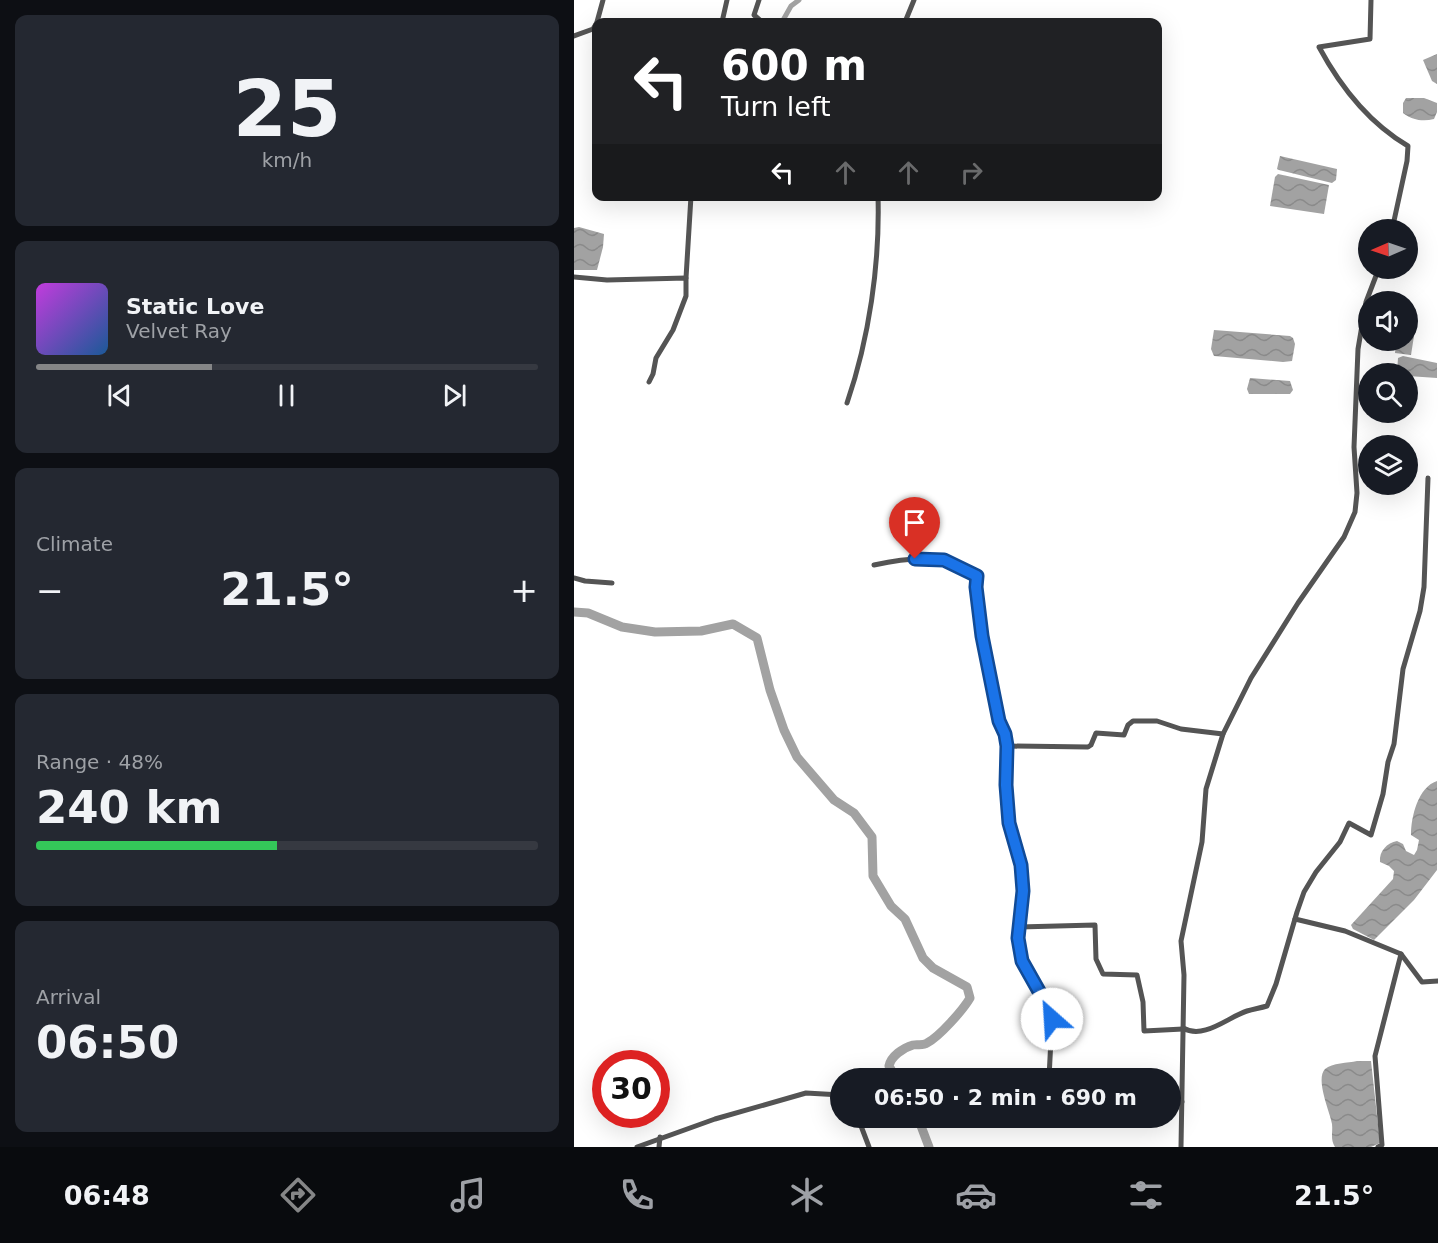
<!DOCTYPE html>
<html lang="en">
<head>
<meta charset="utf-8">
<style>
	body { margin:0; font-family:"DejaVu Sans",sans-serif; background:#242831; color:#f1f3f6; height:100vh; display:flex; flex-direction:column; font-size:22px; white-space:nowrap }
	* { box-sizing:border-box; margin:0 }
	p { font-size:20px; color:#9ea1a6 }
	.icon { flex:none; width:33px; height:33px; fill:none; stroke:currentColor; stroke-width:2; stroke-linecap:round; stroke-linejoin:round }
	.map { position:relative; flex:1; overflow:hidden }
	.side { display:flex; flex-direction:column; gap:15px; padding:15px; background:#0d0f14; width:574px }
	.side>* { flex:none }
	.top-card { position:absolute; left:18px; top:18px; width:570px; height:183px; border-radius:12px; box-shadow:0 6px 24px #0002; background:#202124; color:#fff; overflow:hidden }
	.needle { width:39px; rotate:268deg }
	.buttons { position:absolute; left:784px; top:219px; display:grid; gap:12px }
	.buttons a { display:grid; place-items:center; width:60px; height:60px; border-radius:50%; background:#171b24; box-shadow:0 6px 24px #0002; font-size:30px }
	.speed { position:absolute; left:18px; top:1050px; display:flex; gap:12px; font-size:30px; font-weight:700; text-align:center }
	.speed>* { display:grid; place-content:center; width:78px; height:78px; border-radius:50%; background:#171b24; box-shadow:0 6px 24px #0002; line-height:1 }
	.speed .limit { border:9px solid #d22; background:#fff; color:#111 }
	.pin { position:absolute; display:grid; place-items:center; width:51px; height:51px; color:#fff; margin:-62px -26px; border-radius:50% 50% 50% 0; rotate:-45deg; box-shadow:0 0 6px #0007 }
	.pin .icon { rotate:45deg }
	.me { position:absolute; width:66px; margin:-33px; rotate:334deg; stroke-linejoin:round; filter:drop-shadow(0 0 4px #0008) }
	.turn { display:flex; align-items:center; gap:21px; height:126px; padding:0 30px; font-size:27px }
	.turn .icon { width:78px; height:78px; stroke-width:2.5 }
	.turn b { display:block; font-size:42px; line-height:51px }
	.lanes { display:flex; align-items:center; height:57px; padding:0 30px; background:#0003; justify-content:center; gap:30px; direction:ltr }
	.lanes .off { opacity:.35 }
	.big { font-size:45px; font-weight:700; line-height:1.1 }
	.side .widget { flex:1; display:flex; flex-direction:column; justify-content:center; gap:9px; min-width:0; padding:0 21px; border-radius:12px; background:#242831 }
	.side .dial { align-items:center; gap:0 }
	.dial b { font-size:78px; line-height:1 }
	.song { display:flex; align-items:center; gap:18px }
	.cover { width:72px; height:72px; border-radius:9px; background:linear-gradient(135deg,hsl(290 70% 55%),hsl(210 70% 35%)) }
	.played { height:6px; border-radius:3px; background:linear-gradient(90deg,#858687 35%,#363941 35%) }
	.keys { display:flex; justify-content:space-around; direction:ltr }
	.heat { display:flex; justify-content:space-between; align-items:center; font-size:33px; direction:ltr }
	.charge { height:9px; border-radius:4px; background:linear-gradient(90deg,#34c759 48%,#363941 0) }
	.trip { position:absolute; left:256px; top:1068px; width:351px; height:60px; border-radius:30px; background:#171b24; box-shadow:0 6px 24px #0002; font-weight:700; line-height:60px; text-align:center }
	.tab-bar { display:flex; height:96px; justify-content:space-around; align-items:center; background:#090b0e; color:#9ea1a6 }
	.tab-bar .icon { width:42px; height:42px }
	.tab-bar .current { color:#858687 }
	.tab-bar b { font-size:27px; color:#f1f3f6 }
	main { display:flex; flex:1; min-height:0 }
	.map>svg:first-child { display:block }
	.water { fill:url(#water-waves) }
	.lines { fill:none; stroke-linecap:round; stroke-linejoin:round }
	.canal { stroke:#a2a2a2; stroke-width:5 }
	.river { stroke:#a2a2a2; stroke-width:9 }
	.street { stroke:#545454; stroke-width:5 }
	.route-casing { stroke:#114b97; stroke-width:15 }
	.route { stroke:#1a73e8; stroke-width:10 }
</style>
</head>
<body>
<main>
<section class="side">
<div class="widget dial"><b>25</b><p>km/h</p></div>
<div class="widget">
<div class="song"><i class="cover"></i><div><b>Static Love</b><p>Velvet Ray</p></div></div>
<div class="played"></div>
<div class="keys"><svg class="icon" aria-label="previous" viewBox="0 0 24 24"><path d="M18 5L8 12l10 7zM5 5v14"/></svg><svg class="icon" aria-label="pause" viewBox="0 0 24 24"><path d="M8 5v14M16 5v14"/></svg><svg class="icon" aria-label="next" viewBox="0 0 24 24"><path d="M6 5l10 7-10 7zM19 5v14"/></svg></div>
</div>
<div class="widget"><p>Climate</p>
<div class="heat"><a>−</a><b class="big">21.5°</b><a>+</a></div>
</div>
<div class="widget"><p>Range · 48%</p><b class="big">240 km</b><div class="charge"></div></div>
<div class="widget"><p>Arrival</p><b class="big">06:50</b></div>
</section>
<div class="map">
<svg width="864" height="1147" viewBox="0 0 864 1147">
	<defs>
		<pattern id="water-waves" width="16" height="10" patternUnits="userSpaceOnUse" patternTransform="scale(1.5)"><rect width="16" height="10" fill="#a2a2a2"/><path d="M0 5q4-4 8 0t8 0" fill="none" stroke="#8a8a8a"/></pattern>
	</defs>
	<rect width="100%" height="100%" fill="#fff"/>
	<g class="water">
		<polygon points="863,54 863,84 858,81 849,60"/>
		<path d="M832,98h18l13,5v9l-3,7c-11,3 -22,1 -31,-6v-10z"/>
		<polygon points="706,156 763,169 762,180 758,183 705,170 703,169"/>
		<polygon points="704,174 755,185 750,214 696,206 701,177"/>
		<polygon points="5,227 30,234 29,247 23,270 0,270 0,228"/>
		<polygon points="640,330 716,336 719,338 721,344 718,361 709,362 640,356 637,349"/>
		<polygon points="834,334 840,336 837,355 821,353 822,341 834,340"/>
		<polygon points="829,356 863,363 863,378 834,376 834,374 823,373 824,358"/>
		<polygon points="676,378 716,381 719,390 716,394 675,394 673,389"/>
		<path d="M863,781v89l-23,30 -40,40 -21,-11 -2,-4 42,-46 1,-8 -5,-5 -9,-4c-1,-11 7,-19 17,-21l6,3 3,7 8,4 3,-5 2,-10 -8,-5c0,-18 7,-48 26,-54z"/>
		<path d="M783,1061h14l9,82 -9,4h-36c-5,-8 -2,-14 -3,-23 -2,-12 -17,-45 -7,-55 7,-6 23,-6 32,-8z"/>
	</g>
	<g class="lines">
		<polyline class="canal" points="208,22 217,6 225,0"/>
		<g class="river">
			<path d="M0,612l14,1 34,14 33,5 46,-1 32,-7 24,14 13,52 14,40 13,27 37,43 20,13 18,24 1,39 18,30 14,13 18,39 10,10 34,19 3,11c-7,12 -31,39 -43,45 -4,3 -10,1 -14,2 -10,3 -22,11 -24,21l7,12"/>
			<polyline points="344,1118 355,1147"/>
		</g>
		<g class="street">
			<polyline points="185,0 180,15 188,22"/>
			<path d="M797,0l-1,39 -51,8c21,39 50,76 89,99l-1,15 -15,69"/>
			<polyline points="23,22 29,0"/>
			<polyline points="148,22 153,0"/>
			<polyline points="331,22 340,0"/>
			<polyline points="0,36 19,29 22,24"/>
			<polyline points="0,277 33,280 112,278 112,296 99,330 82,358 79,374 75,382"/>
			<polyline points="112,278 117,196"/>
			<path d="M273,403c22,-64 33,-139 31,-207"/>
			<path d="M300,565c42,-9 65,-11 103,11l-1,11 6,49 17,85 6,13 2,12 -1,39 3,38 12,42 2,16 -5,57 4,23 27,48 3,10 -3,59"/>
			<polyline points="0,578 11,581 38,583"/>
			<polyline points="433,746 514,747 517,745 522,733 550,735 554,725 559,721 583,721 607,729 649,734"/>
			<polyline points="721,919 771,931 827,954 848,982 864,981"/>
			<polyline points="445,927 521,925 522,959 529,974 563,975 569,1002 570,1031 609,1029"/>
			<path d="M609,1028c21,12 45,-11 64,-17 7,-2 13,-3 20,-5l9,-22 21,-72 7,-20 12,-20 24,-30 9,-19 22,12 12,-41 5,-32 6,-18 9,-75 17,-58 4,-24 4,-109"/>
			<polyline points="597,1101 608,1102"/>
			<polyline points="284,1118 295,1147"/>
			<polyline points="63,1147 141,1119 232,1093 267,1095"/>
			<polyline points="85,1147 86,1137"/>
			<polyline points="607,1147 610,975 607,941 628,842 632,789 649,734 677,678 724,603 770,537 781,512 783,493 780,447 784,349 792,302 805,268"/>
			<polyline points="804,1147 808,1145 801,1056 827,954"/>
		</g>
	</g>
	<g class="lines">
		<defs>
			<polyline id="route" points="341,559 370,560 403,576 402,587 408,636 425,721 431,734 433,746 432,785 435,823 447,865 449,891 444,938 448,961 475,1009 478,1019"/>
		</defs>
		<use href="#route" class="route-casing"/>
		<use href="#route" class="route"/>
	</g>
</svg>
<div class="buttons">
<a><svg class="needle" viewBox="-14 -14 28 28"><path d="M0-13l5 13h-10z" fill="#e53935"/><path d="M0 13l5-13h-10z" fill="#9ea1a6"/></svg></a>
<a><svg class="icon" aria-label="sound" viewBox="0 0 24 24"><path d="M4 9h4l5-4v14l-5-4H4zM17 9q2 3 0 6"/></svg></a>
<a><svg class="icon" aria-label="search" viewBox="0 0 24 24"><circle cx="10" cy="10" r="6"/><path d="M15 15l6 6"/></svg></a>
<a><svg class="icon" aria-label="layers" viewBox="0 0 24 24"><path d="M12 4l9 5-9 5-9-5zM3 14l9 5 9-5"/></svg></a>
</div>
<div class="speed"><div class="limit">30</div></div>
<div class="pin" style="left:341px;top:559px;background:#d93025"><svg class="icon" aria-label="arrive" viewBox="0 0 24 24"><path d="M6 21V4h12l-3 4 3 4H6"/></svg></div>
<svg class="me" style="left:478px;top:1019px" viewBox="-20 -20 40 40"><circle r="19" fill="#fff"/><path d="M0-13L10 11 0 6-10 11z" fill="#1a73e8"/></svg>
<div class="trip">06:50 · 2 min · 690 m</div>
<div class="top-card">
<div class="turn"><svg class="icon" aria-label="left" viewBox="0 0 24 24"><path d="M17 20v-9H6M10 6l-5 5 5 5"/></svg><div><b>600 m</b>Turn left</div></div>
<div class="lanes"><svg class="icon" aria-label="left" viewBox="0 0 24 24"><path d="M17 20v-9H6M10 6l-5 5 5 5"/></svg><svg class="icon off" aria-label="ahead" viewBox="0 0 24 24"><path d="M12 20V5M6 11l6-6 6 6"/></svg><svg class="icon off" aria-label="ahead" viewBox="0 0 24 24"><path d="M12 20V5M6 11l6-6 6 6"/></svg><svg class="icon off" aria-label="right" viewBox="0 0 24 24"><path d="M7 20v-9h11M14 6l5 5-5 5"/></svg></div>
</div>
</div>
</main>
<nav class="tab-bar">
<b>06:48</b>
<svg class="icon current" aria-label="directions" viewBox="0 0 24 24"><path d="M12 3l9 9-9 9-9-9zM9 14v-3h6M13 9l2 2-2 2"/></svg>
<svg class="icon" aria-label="music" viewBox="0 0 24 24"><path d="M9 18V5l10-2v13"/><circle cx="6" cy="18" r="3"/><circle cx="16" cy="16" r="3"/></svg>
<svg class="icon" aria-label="phone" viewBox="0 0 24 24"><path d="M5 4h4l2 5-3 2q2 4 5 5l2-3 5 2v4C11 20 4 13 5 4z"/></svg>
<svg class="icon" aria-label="climate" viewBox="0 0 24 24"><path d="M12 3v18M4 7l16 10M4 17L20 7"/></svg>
<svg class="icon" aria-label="car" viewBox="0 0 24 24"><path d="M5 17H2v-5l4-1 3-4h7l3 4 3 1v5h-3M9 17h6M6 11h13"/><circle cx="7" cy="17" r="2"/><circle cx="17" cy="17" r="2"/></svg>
<svg class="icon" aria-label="filters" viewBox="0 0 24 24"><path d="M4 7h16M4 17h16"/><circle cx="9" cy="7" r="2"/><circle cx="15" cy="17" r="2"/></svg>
<b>21.5°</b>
</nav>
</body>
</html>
